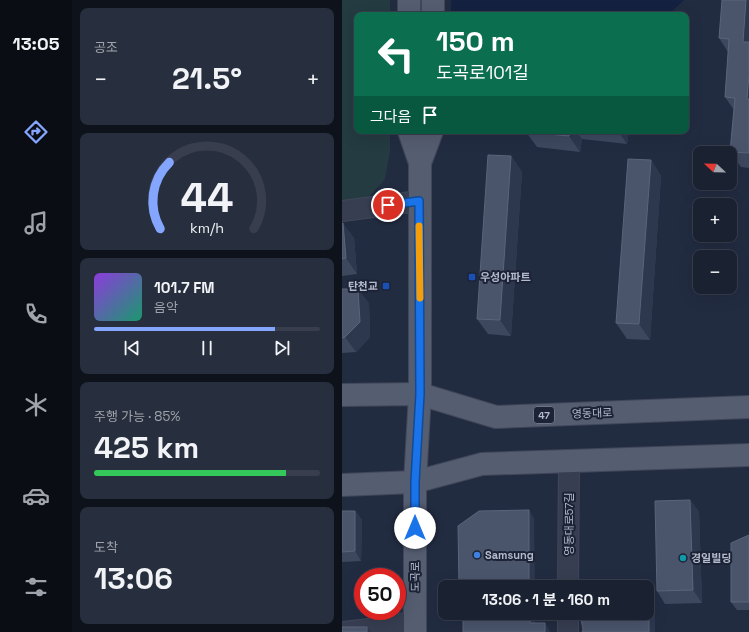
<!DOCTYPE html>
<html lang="ko">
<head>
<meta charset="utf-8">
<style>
	body { margin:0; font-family:"Space Grotesk","Noto Sans KR",sans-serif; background:#272e3d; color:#f1f3f6; height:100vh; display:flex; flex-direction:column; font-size:15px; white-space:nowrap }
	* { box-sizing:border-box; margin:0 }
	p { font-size:13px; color:#9fa3ab }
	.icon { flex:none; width:22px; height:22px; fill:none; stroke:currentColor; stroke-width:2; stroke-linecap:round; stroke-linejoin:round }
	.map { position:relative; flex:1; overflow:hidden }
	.side { display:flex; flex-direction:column; gap:8px; padding:8px; background:#0e121b; width:270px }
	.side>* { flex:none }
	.guide { position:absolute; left:12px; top:12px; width:335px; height:122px; border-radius:8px; box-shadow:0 4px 16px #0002,0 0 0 1px #383e4d; background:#0b6e4f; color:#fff; overflow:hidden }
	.needle { width:26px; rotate:292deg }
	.buttons { position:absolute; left:351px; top:146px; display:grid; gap:8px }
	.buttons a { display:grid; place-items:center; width:44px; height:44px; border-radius:8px; background:#1a2131; box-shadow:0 4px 16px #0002,0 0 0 1px #383e4d; font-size:20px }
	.speed { position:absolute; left:12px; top:568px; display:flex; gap:8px; font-size:20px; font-weight:700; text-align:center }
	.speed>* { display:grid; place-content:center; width:52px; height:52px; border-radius:50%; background:#1a2131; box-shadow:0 4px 16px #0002,0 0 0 1px #383e4d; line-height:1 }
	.speed .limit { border:6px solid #d22; background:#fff; color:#111 }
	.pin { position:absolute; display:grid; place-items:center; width:34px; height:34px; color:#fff; margin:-17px; border:2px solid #fff; border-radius:50%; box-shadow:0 1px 4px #0007 }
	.me { position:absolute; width:44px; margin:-22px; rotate:0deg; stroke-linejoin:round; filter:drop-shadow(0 0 3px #0008) }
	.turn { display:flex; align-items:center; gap:14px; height:84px; padding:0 16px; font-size:18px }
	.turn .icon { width:52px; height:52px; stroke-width:2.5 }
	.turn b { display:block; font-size:28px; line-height:34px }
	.then { display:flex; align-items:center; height:38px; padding:0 16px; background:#0003; gap:8px; font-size:15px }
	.big { font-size:30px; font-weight:700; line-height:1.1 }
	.side .widget { flex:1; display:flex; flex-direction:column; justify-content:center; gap:6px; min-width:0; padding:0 14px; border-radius:8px; background:#272e3d }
	.side .dial { align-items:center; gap:0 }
	.dial svg { height:104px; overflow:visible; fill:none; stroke:#383e4d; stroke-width:7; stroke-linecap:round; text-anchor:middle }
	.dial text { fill:#f1f3f6; stroke:none }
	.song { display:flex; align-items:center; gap:12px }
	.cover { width:48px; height:48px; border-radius:6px; background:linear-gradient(135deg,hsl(270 70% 55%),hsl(160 70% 35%)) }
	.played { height:4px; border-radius:2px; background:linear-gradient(90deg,#84a6ff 80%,#383e4d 80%) }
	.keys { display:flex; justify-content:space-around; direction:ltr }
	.heat { display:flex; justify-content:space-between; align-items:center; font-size:22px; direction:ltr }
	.charge { height:6px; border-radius:3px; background:linear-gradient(90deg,#34c759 85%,#383e4d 0) }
	.trip { position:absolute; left:96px; top:580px; width:216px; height:40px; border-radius:8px; background:#1a2131; box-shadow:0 4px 16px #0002,0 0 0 1px #383e4d; font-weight:700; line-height:40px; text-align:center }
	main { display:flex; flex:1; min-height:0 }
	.dock { display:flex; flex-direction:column; width:72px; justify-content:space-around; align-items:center; background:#0a0d14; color:#9fa3ab }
	.dock .icon { width:28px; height:28px }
	.dock .selected { color:#84a6ff }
	.dock b { font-size:18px; color:#f1f3f6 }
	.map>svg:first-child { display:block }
	.green { fill:#243b42 }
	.water { fill:#142140 }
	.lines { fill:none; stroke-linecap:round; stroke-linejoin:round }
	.minor-casing { stroke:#40475a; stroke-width:22 }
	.major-casing { stroke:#40475a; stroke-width:24 }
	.minor { stroke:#373e51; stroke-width:20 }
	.major { stroke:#555d71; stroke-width:22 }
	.wall { fill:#3d485f }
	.shaded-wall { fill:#2d374e }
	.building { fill:#4a546b; stroke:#5a647a }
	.route-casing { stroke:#114b97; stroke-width:10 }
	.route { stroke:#1a73e8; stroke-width:7 }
	.slow { stroke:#f59e0b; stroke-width:7 }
	.transit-dot { fill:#1a4fb4; stroke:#1c2336; stroke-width:1.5 }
	.shop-dot { fill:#3f7fe0; stroke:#1c2336; stroke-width:1.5 }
	.culture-dot { fill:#0f9aa8; stroke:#1c2336; stroke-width:1.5 }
	.labels { text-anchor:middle; stroke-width:4; stroke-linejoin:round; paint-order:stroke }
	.shield { fill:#1c2336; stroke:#868d9e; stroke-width:1 }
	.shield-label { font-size:10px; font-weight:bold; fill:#b3bacb }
	.poi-label { font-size:11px; font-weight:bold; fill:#b3bacb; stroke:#1c2336; text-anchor:start }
	.street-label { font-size:11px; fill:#b3bacb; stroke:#1c2336 }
</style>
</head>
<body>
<main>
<nav class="dock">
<b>13:05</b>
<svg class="icon selected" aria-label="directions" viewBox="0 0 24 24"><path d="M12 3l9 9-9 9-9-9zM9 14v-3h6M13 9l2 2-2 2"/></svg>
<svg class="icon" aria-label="music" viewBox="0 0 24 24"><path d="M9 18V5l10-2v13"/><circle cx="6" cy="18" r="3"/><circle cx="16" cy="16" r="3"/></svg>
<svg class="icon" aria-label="phone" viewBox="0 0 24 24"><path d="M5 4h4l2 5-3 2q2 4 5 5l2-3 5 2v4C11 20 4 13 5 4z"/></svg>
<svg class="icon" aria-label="climate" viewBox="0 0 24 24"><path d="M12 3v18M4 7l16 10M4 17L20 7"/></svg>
<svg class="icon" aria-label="car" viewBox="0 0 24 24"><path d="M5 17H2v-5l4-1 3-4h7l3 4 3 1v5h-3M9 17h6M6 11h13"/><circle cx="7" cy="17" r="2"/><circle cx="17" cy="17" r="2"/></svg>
<svg class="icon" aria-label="filters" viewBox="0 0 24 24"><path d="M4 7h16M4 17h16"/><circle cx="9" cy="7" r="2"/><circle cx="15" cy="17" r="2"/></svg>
</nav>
<section class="side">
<div class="widget"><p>공조</p>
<div class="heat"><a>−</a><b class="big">21.5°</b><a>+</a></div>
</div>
<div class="widget dial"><svg viewBox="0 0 100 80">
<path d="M14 69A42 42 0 1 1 86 69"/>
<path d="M14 69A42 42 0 0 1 21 18" stroke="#84a6ff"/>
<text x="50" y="56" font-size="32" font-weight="700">44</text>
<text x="50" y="72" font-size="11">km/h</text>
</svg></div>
<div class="widget">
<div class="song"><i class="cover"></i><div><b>101.7 FM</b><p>음악</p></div></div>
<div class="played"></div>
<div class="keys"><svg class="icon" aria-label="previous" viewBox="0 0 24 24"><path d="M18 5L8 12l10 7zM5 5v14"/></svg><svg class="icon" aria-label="pause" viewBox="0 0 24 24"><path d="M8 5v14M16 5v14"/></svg><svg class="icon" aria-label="next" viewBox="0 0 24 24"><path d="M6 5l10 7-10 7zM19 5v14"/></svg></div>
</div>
<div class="widget"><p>주행 가능 · 85%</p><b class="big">425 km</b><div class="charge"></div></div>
<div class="widget"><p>도착</p><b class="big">13:06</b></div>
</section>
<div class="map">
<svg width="407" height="632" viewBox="0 0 407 632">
	<rect width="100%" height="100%" fill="#222c41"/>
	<polygon class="green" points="0,0 48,0 48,15 15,15 15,131 48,131 48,151 43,179 24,200 0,202"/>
	<polygon class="water" points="109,0 342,0 326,15 109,15"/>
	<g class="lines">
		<defs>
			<g id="minor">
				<polyline points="0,211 77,201"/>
				<polyline points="226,587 227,461"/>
				<polyline points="2,632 44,627 73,621"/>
				<polyline points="226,632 226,613"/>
			</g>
			<g id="major">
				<polyline points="67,0 67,15"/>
				<polyline points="91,15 91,0"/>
				<polyline points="67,131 78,163"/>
				<polyline points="0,395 78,394 154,417 407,407"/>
				<polyline points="0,485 73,482 140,464 407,455"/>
				<polyline points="73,632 73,482 78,394 78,163 90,131"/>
			</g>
		</defs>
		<use href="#minor" class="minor-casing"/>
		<use href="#major" class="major-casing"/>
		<use href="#minor" class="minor"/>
		<use href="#major" class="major"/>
	</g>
	<g class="wall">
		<polygon points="407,0 407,168 399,167 388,152 392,110 383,97 386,52 377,38"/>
		<polygon points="184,131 287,131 285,144 240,139 238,152 195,147 184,132"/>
		<polygon points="169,156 180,172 169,336 146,334 135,319"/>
		<polygon points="309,160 319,176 308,340 285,339 274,323"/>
		<polygon points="0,223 12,238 15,274 0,276"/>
		<polygon points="0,289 27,303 28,337 14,352 0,353"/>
		<polygon points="348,500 357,512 360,603 323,604 315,591"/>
		<polygon points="0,511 13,511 20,520 19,561 0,562"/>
		<polygon points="407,535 407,610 395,610 389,602"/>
	</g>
	<g class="shaded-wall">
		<polygon points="404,0 407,0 407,51 401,42"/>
		<polygon points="407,74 407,102 405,99"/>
		<polygon points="228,131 234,131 240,139 238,152 227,136"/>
		<polygon points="276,131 287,131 285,144"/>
		<polygon points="169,156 180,172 169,336 158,320"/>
		<polygon points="309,160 319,176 308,340 297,324"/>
		<polygon points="1,223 12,238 15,274 4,258"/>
		<polygon points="16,289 27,303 28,337 14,352 3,337"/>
		<polygon points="348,500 357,512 360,603 351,590"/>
		<polygon points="187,510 192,518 193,587 187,587"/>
		<polygon points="13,511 20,520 19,561 13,551"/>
		<polygon points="307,602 313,609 313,632 307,632"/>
		<polygon points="188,613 193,613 193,631 188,623"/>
		<polygon points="203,623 208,631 208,632 203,632"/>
		<polygon points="25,627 29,632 25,632"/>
	</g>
	<g class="building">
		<polygon points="380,0 404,0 401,42 407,42 407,74 405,99 407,99 407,153 388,152 393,98 383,97 387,39 377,38"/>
		<polygon points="184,131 228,131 227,136 184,132"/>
		<polygon points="146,155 169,156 158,320 135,319"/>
		<polygon points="286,159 309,160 297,324 274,323"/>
		<polygon points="0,223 1,223 4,258 0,259"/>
		<polygon points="0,289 16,289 18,322 3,337 0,338"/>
		<polygon points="348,500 351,590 315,591 313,501"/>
		<polygon points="187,510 187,587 117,587 116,526 137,511"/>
		<polygon points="0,511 13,511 13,551 0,552"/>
		<polygon points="407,535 407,602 389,602 389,543"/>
		<polygon points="305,602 307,602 307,632 240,632 241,630 238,613 305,613"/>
		<polygon points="121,613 188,613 188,623 203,623 203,632 121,632"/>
		<rect x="0" y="627" width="25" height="5"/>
	</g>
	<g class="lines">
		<defs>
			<polyline id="route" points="46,205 77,201 78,394 73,482 73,528"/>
		</defs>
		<use href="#route" class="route-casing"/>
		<use href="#route" class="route"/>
		<polyline class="slow" points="77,226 78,298"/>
	</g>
	<g class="transit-dot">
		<rect x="126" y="273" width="8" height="8" rx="2"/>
		<rect x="40" y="282" width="8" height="8" rx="2"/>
	</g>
	<circle class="shop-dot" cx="135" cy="555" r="4"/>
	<circle class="culture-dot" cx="341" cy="558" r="4"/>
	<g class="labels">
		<rect class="shield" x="192" y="407" width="20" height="16" rx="3"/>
		<g class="shield-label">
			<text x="202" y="419">47</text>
		</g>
		<g class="poi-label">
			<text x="138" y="281">우성아파트</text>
			<text x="36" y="290" text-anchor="end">탄천교</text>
			<text x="143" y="559">Samsung</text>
			<text x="349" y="562">경일빌딩</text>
		</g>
		<g class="street-label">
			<text transform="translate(250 413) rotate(-2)" y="4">영동대로</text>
			<text transform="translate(227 524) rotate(-90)" y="4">영동대로57길</text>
			<text transform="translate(73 577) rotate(-90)" y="4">도곡로</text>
		</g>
	</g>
</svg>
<div class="buttons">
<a><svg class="needle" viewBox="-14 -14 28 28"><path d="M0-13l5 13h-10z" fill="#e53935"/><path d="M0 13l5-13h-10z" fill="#9fa3ab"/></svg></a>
<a>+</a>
<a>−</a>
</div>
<div class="speed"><div class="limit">50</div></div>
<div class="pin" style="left:46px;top:205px;background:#d93025"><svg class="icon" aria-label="arrive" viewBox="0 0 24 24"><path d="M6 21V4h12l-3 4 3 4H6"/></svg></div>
<svg class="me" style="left:73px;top:528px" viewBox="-20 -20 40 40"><circle r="19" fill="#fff"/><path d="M0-13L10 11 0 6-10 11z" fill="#1a73e8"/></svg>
<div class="trip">13:06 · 1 분 · 160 m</div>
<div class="guide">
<div class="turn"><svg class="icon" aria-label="left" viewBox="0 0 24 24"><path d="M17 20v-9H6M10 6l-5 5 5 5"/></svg><div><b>150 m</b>도곡로101길</div></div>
<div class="then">그다음<svg class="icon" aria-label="arrive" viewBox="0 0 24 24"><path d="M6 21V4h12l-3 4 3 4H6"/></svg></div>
</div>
</div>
</main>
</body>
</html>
